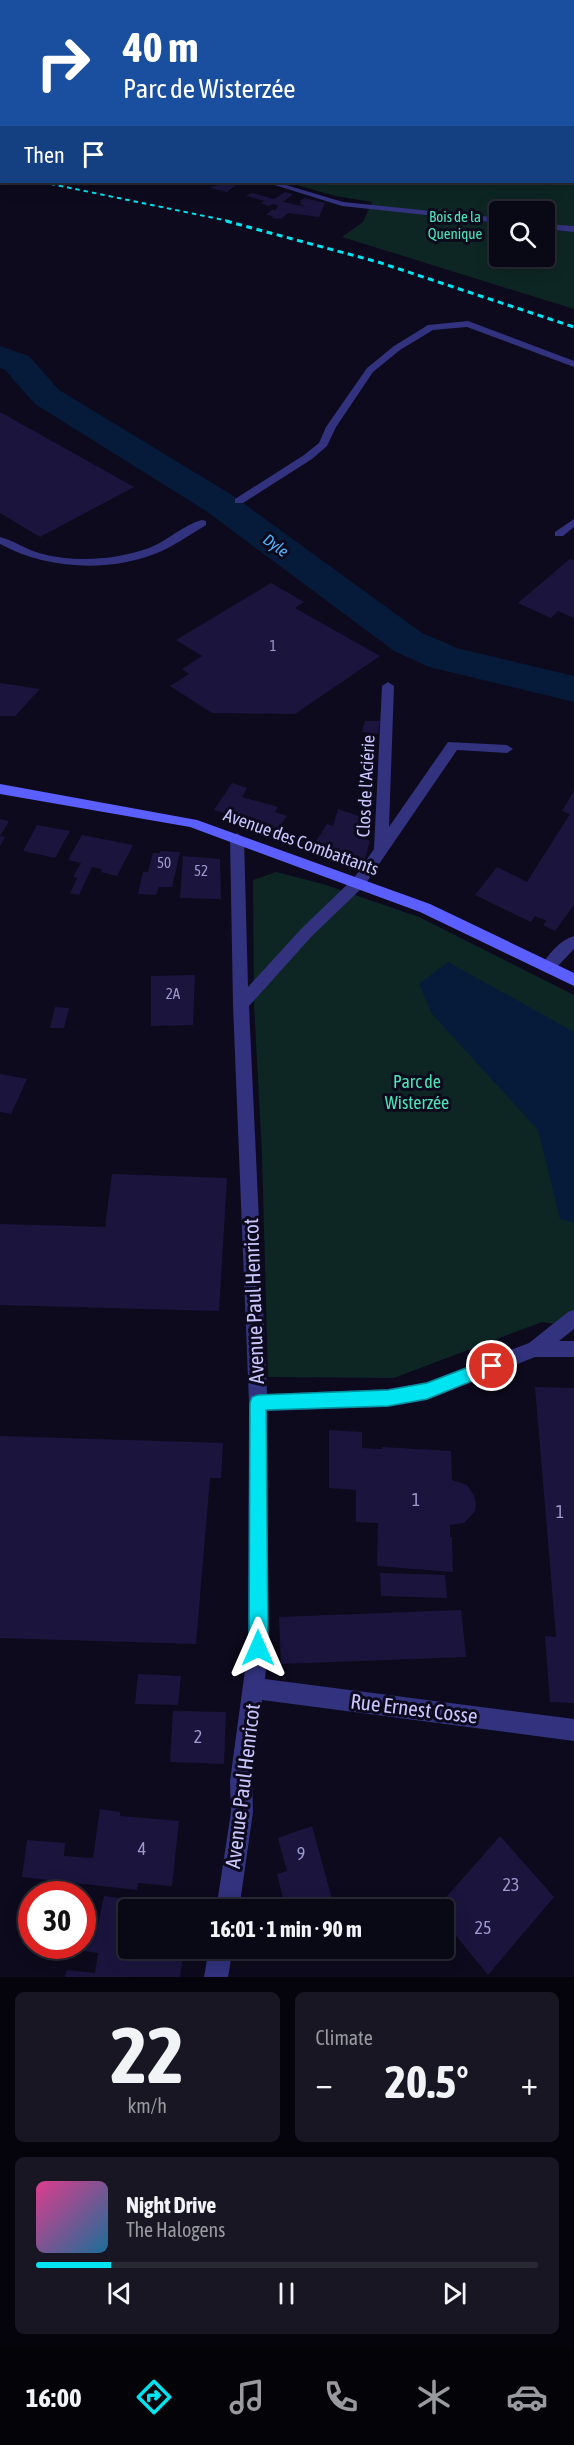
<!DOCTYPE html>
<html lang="en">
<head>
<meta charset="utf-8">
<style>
	body { margin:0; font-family:"Asap Condensed",sans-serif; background:#171622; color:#f1f3f6; height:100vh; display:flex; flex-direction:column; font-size:22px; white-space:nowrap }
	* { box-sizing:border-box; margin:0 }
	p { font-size:20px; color:#999aa0 }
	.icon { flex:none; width:33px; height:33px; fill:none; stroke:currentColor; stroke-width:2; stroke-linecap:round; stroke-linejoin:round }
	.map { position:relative; height:1977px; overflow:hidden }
	.details { display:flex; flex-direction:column; gap:15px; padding:15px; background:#05040c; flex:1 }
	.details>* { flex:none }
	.top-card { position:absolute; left:0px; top:0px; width:574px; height:183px; box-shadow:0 3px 15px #0003,0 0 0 2px #292934; background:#1a4fa0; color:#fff; overflow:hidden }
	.fabs { position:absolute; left:489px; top:201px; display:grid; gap:12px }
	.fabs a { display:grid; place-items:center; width:66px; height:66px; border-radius:6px; background:#090815; box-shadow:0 3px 15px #0003,0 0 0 2px #292934; font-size:30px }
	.speed { position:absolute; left:18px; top:1881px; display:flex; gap:12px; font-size:30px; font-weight:700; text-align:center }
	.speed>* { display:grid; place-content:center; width:78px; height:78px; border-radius:50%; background:#090815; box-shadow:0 3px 15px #0003,0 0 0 2px #292934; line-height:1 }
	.speed .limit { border:9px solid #d22; background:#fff; color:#111 }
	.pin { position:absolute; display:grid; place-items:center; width:51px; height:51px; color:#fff; margin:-26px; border:3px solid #fff; border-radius:50%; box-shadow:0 2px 6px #0007 }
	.me { position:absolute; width:66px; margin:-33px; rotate:0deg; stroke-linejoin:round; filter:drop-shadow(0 0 4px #0008) }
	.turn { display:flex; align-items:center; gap:21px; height:126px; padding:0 24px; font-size:27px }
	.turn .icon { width:78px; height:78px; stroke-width:2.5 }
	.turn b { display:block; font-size:42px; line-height:51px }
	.then { display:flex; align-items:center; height:57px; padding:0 24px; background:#0003; gap:12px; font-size:22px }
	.big { font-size:45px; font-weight:700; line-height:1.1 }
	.details .tile { flex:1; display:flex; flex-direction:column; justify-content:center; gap:9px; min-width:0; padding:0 21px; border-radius:9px; background:#171622 }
	.details .dial { align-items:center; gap:0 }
	.dial b { font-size:78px; line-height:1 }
	.song { display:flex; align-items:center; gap:18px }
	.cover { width:72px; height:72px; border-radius:9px; background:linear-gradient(135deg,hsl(330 70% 55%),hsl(200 70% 35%)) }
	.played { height:6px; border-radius:3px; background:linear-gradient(90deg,#00e3f0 15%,#292934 15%) }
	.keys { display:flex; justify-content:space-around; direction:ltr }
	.heat { display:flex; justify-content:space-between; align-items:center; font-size:33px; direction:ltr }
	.details .tiles { flex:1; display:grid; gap:15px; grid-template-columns:1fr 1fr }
	.tile:last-child { grid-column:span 2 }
	.trip { position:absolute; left:118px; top:1899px; width:336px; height:60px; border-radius:6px; background:#090815; box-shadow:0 3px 15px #0003,0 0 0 2px #292934; font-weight:700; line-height:60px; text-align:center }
	.menu { display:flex; height:96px; justify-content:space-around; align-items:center; background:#040308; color:#999aa0 }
	.menu .icon { width:42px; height:42px }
	.menu .on { color:#00e3f0 }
	.menu b { font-size:27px; color:#f1f3f6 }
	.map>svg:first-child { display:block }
	.green { fill:#0d2624; fill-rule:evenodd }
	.water { fill:#061b39 }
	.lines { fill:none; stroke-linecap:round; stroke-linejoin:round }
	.river { fill:#061b39; fill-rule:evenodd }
	.building { fill:#1b153e }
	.minor { fill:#32327e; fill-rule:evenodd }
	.tertiary { fill:#32327e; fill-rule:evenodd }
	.secondary { fill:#5c5fff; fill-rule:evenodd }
	.rail-far1 { stroke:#00e3f0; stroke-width:2; stroke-dasharray:4.5 4; stroke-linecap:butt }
	.rail { stroke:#00e3f0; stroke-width:3; stroke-dasharray:6 4.5; stroke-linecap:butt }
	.route { fill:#00e3f0; stroke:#00949c; stroke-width:1.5 }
	.labels { text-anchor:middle; stroke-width:6; stroke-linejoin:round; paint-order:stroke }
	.far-park-label { font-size:15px; fill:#4be5b7; stroke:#0c0a1c }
	.number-label { font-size:15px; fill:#9e99cf }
	.far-water-label { font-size:16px; font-style:italic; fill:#53b7ff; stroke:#0c0a1c }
	.street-label { font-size:18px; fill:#c9c5ff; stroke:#0c0a1c }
	.park-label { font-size:18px; fill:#4be5b7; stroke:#0c0a1c }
	.near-number-label { font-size:18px; fill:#9e99cf }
	.near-street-label { font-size:21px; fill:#c9c5ff; stroke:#0c0a1c }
</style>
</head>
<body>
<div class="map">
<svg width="574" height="1977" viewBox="0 0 574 1977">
	<rect width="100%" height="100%" fill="#0c0a1c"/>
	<g class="green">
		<path d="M72,0h502v309l-232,-72 21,-15 9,-20 -37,-6 -49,-14h287v-180zM500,212h44v44h-44z"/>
		<polygon points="276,872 323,884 419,917 574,995 574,1326 542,1322 394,1378 268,1377 262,1154 254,1005 253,880"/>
	</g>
	<polygon class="water" points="448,962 574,1032 574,1223 560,1219 538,1130 432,1014 419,984"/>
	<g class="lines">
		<polygon class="river" points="0,346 29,356 59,390 232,495 422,633 457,648 574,676 574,702 429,667 394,651 206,511 35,404 5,370 0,368"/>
	</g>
	<g class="building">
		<polygon points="214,182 240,182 227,192 209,188 221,184"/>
		<polygon points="285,192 293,194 283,202 306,207 300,204 302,202 299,201 305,198 325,203 319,217 288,213 281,219 272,218 273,216 266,215 272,210 276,210 278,205 272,204 269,206 261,203 265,201 246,196 252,193 274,199"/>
		<polygon points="0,412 134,487 40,537 0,513"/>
		<polygon points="570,559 574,560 574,618 558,611 551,618 518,603"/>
		<polygon points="271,583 304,602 295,608 380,656 295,714 212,713 170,686 189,674 182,669 202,656 176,640"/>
		<polygon points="0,683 40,689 15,716 0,716"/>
		<polygon points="365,721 380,721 378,734 362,732"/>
		<polygon points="232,783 247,788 242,797 278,807 275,812 287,816 276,831 224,815 224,813 214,810"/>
		<polygon points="574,791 574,905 555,931 543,925 547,921 535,916 531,922 475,895 497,867 527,882 570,814 562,811"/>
		<polygon points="338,809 364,818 353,833 370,841 364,862 314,844 327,824 333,826"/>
		<polygon points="0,819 9,821 0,836 5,837 0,846"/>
		<polygon points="37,825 70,831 55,858 23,851"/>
		<polygon points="82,835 133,845 117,876 101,872 102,869 92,867 79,895 70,893 77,878 73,877 81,863 68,860"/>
		<polygon points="160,851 180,852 172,887 159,887 156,895 138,894 143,872 148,872 153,853 160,853"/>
		<polygon points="183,856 220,859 221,899 180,898"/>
		<polygon points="195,975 193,1025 151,1026 151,976"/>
		<polygon points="55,1007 69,1008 64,1028 50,1028"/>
		<polygon points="0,1074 27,1079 11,1114 0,1112"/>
		<polygon points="112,1174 227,1178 219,1311 0,1305 0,1224 105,1227"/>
		<polygon points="535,1387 574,1388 574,1703 550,1702 545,1636 556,1637"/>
		<polygon points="329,1430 362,1432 362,1448 382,1449 382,1447 451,1451 452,1480 467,1485 474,1496 476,1504 475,1511 464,1523 450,1525 450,1537 452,1537 453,1572 377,1566 378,1523 356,1522 356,1490 329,1488"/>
		<polygon points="0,1436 223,1443 221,1478 210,1478 196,1644 0,1638"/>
		<polygon points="380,1573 445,1575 447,1598 381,1596"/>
		<polygon points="461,1610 466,1657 281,1664 279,1617"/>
		<polygon points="138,1674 181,1676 178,1705 135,1704"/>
		<polygon points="173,1711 226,1712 224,1764 170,1762"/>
		<polygon points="100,1809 120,1812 120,1816 179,1821 172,1886 138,1883 137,1890 22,1877 27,1840 65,1843 64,1856 93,1858"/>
		<polygon points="312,1826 335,1910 286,1910 277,1874 287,1871 278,1838"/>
		<polygon points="500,1836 554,1897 488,1975 444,1921 444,1910 435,1910"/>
		<polygon points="104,1896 138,1900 138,1898 191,1906 190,1910 129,1910 129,1948 184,1948 180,1977 65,1977 67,1970 95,1973 98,1953 70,1949 71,1946 82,1946 82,1928 97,1930"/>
	</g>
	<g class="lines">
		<g class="minor">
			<polygon points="468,321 574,361 574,367 467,327 433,330 400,350 373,372 336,427 327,446 312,459 243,503 235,503 235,499 304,455 319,443 326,427 367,368 394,346 428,325"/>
			<polygon points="574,519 574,527 563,536 555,536 555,532"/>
			<path d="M202,520l4,1v4c-15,9 -29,19 -44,26 -51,22 -114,19 -162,-7v-7c13,3 25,12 39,16 34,10 76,7 110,-5 18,-7 34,-23 53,-28z"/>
			<polygon points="388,682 394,686 389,827 448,742 507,745 513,749 507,753 457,750 364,886 312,936 249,1006 267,1394 388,1389 427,1382 529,1343 568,1312 574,1310 574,1329 559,1341 574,1341 574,1357 535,1357 427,1400 388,1407 267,1411 268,1648 265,1679 574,1719 574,1741 262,1700 252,1781 253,1812 239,1910 216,1910 231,1812 230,1781 248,1648 249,1403 233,1005 230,838 237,833 244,838 248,987 302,928 354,878 374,849 382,686"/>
			<path d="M574,936v13l-21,22h-10l-2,-4c7,-13 19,-27 33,-31z"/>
			<polygon points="209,1948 233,1948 228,1977 204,1977"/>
		</g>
		<g class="tertiary">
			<rect x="0" y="76" width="2" height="4"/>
			<polygon points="265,182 276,182 343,202 500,218 500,223 342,206"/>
			<polygon points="544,224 574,226 574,232 544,229"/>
		</g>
		<polygon class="secondary" points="0,784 197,820 430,904 574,973 574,986 420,912 190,827 0,794"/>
		<polyline class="rail-far1" points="42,182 233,222"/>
		<polyline class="rail" points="226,221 378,262 574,327"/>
	</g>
	<polygon class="route" points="492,1358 497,1360 500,1366 497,1371 427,1399 388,1406 266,1410 268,1648 265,1655 258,1658 252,1655 249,1648 250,1403 252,1397 258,1395 388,1390 427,1383"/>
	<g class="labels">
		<g class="far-park-label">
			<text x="455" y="222">Bois de la<tspan x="455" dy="17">Quenique</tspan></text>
		</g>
		<g class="number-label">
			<text x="273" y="651">1</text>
			<text x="164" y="868">50</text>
			<text x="201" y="876">52</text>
			<text x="173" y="999">2A</text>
		</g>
		<g class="far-water-label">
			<text transform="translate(276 545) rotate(36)" y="6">Dyle</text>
		</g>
		<g class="street-label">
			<text transform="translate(366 786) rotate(-87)" y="6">Clos de l'Aciérie</text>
			<text transform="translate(301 842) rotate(20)" y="6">Avenue des Combattants</text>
		</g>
		<g class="park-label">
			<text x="417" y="1088">Parc de<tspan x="417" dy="21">Wisterzée</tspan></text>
		</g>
		<g class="near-number-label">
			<text x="416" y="1506">1</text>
			<text x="560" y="1518">1</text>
			<text x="198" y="1743">2</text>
			<text x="142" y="1855">4</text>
			<text x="301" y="1860">9</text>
			<text x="511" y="1891">23</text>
			<text x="483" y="1934">25</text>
		</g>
		<g class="near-street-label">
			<text transform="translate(254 1301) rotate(-92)" y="7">Avenue Paul Henricot</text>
			<text transform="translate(414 1709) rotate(7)" y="7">Rue Ernest Cosse</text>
			<text transform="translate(243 1786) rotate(-83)" y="7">Avenue Paul Henricot</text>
		</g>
	</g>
</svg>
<div class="fabs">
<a><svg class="icon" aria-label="search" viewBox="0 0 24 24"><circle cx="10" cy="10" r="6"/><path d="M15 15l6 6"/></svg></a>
</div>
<div class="speed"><div class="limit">30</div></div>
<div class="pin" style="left:492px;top:1366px;background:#d93025"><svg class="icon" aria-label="arrive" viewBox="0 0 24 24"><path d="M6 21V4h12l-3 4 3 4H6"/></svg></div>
<svg class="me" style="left:258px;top:1648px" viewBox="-20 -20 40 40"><path d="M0-17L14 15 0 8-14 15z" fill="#00e3f0" stroke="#fff" stroke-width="4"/></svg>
<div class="trip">16:01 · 1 min · 90 m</div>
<div class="top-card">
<div class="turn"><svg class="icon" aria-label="right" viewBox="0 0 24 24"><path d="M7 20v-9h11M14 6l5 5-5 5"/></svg><div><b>40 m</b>Parc de Wisterzée</div></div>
<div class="then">Then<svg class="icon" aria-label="arrive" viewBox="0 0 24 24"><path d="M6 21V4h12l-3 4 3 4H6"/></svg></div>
</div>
</div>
<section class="details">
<div class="tiles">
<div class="tile dial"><b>22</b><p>km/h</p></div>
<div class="tile"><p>Climate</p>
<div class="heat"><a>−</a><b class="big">20.5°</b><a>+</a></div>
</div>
<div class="tile">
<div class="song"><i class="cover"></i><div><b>Night Drive</b><p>The Halogens</p></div></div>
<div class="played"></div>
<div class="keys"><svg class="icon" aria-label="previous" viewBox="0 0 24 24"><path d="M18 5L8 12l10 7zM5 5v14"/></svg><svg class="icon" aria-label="pause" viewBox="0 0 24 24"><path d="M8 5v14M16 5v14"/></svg><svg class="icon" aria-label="next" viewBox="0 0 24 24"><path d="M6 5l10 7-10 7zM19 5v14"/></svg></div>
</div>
</div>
</section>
<nav class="menu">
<b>16:00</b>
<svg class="icon on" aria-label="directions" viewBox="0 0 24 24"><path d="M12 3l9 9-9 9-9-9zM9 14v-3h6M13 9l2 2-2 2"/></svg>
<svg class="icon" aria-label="music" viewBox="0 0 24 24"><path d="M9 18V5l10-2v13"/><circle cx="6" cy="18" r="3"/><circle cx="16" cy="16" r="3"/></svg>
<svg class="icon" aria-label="phone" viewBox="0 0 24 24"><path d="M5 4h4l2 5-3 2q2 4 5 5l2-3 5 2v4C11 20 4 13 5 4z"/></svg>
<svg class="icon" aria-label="climate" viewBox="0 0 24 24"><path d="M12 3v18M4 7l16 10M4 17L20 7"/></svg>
<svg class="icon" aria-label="car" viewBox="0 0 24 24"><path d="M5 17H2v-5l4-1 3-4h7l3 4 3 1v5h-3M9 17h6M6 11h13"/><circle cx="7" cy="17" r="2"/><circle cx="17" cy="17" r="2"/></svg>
</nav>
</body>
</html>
